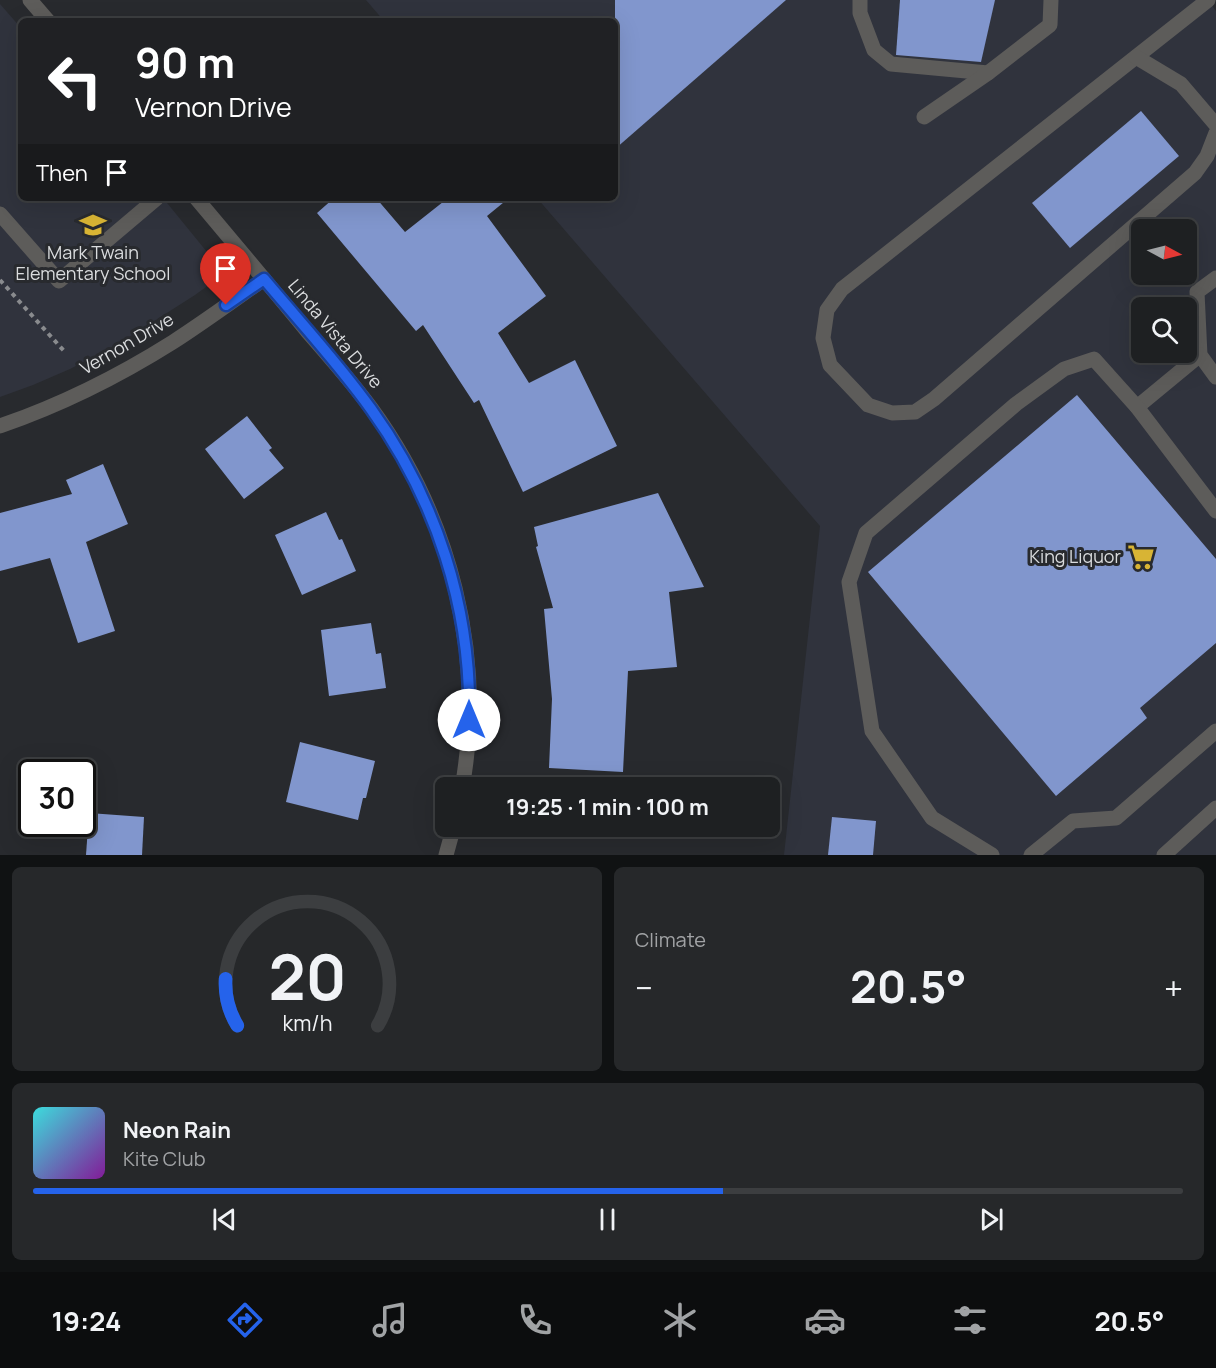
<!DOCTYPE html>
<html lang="en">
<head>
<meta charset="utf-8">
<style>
	body { margin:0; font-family:Manrope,sans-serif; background:#26282a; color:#f1f3f6; height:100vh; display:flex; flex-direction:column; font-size:22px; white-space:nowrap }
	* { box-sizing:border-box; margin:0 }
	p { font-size:20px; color:#a1a3a5 }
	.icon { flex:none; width:33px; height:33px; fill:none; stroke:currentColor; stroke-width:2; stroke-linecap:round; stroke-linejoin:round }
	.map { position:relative; height:855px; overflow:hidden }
	.details { display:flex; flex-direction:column; gap:12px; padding:12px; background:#101213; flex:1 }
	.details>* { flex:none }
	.hud { position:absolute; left:18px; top:18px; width:600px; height:183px; border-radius:9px; box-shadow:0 6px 24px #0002,0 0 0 2px #3c3e40; background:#202124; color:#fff; overflow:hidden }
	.needle { width:39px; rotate:97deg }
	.tools { position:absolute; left:1131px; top:219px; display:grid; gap:12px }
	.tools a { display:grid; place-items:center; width:66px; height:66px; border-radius:9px; background:#1e2022; box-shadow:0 6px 24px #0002,0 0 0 2px #3c3e40; font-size:30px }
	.speed { position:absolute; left:18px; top:759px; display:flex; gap:12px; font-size:30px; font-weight:700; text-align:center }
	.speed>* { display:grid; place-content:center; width:78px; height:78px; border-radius:50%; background:#1e2022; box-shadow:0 6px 24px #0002,0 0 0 2px #3c3e40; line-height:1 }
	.speed .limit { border:3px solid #111; border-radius:9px; background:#fff; color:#111 }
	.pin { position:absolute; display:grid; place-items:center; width:51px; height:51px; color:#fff; margin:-62px -26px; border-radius:50% 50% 50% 0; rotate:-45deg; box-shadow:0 0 6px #0007 }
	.pin .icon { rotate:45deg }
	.me { position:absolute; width:66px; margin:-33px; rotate:0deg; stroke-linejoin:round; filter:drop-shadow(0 0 4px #0008) }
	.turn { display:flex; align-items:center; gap:21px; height:126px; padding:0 18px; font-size:27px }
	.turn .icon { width:78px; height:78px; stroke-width:2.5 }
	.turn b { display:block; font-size:42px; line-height:51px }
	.then { display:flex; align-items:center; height:57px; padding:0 18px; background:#0003; gap:12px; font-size:22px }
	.big { font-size:45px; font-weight:700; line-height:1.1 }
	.details .tile { flex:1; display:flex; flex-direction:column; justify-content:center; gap:9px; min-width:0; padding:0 21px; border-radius:9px; background:#26282a }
	.details .dial { align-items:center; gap:0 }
	.dial svg { height:156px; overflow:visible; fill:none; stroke:#3c3e40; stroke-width:7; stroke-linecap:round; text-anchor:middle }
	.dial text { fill:#f1f3f6; stroke:none }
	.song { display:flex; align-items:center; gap:18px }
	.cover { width:72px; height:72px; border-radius:9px; background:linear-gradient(135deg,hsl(180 70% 55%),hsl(290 70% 35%)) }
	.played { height:6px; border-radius:3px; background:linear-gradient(90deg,#2563eb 60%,#3c3e40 60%) }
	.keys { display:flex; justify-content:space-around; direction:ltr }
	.heat { display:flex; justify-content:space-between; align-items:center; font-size:33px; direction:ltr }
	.details .tiles { flex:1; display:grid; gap:12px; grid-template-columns:1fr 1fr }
	.tile:last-child { grid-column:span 2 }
	.trip { position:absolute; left:435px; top:777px; width:345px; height:60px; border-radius:9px; background:#1e2022; box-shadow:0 6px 24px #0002,0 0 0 2px #3c3e40; font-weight:700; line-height:60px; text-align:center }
	.menu { display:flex; height:96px; justify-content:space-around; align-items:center; background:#0c0d0e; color:#a1a3a5 }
	.menu .icon { width:42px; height:42px }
	.menu .on { color:#2563eb }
	.menu b { font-size:27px; color:#f1f3f6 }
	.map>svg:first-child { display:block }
	.built { fill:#30333d; fill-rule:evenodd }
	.building { fill:#8196cd }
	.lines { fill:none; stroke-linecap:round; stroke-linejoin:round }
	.path { stroke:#898b8e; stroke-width:4; stroke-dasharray:4.5 4.5; stroke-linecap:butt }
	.service { stroke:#5d5c5a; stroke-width:15 }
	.minor { stroke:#5d5c5a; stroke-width:15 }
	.route-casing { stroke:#184099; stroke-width:15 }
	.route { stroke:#2563eb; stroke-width:10 }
	.labels { text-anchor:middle; stroke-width:6; stroke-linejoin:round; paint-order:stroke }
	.poi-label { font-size:18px; fill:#dadcde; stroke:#282a2e }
	.street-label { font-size:18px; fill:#dadcde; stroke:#282a2e }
</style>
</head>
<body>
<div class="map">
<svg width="1216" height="855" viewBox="0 0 1216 855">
	<rect width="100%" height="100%" fill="#282a2e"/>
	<g class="built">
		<path d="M366,0h842l8,11v844h-432l36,-329 -283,-328h78v-177h-231zM1142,230h44v44h-44zM1142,308h44v44h-44z"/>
		<polygon points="0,4 21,28 21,198 163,198 207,252 212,265 212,275 206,287 195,295 115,346 70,369 33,385 0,397"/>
	</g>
	<g class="building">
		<polygon points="615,0 786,0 615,149"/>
		<polygon points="900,0 995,0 981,62 896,55"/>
		<polygon points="1141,111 1179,156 1070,248 1032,203"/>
		<polygon points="334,198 376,198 405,232 448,198 509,198 487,216 546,296 498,333 529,383 575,360 617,446 523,492 479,400 474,403 423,325 416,331 317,213"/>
		<polygon points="1077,395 1216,559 1216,643 1140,708 1147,718 1056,796 868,572"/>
		<polygon points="247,416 272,448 269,450 284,468 244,499 205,449"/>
		<polygon points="103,464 128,524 86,542 115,631 78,643 50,558 0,571 0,513 72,494 66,480"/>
		<polygon points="658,493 704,587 669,592 677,667 628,671 623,772 549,768 552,699 544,609 553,608 536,547 538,546 534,527"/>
		<polygon points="326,512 339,540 342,539 356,571 302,595 275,535"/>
		<polygon points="371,623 376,654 381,653 386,688 329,696 321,630"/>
		<polygon points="300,742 375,761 366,798 363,798 358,820 286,802"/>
		<polygon points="89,813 144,817 142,855 86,855"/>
		<polygon points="832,817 876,821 873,855 828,855"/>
	</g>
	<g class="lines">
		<polyline class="path" points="0,280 64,351"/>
		<g class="service">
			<polyline points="860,0 860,13 874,50 891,64 988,73"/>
			<polyline points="1208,0 842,289 827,310 823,338 830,365 868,405 892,413 915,412 934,399 1195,173 1207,156 1216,133"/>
			<polyline points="1136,57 1181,84 1216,125"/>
			<polyline points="924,117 988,73 1050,25 1051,0"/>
			<polyline points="0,214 59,281 157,198"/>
			<polyline points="1216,278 1197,292 1200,355 1216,377"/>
			<polyline points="1137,407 1200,355"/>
			<polyline points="992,855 932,818 872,731 849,582 866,533 1016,404 1064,369 1094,359 1137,407 1216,511"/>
			<polyline points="1031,855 1073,821 1116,818 1216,731"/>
			<polyline points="1164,855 1216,808"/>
		</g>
		<g class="minor">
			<polyline points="30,0 48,21"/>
			<path d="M196,198c37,44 74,88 111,133 22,25 44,50 64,77 79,108 115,247 91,380"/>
			<path d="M0,426c61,-21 119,-50 173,-84 31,-20 61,-42 91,-63"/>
			<polyline points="446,855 454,826"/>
		</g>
	</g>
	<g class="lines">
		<defs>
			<path id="route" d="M226,305l38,-26c36,43 75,85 107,130 65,90 101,200 98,311"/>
		</defs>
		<use href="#route" class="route-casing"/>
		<use href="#route" class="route"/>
	</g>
	<defs>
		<symbol id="school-bare" viewBox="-9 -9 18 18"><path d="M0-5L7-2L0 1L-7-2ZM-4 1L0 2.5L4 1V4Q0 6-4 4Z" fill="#d8b434" stroke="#282a2e" stroke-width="2.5" paint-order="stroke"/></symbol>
		<symbol id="supermarket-bare" viewBox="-9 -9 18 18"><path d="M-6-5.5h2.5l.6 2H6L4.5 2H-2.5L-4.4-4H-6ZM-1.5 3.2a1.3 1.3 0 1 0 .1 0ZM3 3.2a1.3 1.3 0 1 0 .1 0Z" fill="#d8b434" stroke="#282a2e" stroke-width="2.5" paint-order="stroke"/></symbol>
	</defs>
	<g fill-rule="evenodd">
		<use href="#school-bare" x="74" y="206" width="38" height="38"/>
		<use href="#supermarket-bare" x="1122" y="538" width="38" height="38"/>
	</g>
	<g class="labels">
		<g class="poi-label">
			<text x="93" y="259">Mark Twain<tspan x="93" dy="21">Elementary School</tspan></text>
			<text x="1121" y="563" text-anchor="end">King Liquor</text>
		</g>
		<g class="street-label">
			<text transform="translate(335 334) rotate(50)" y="6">Linda Vista Drive</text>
			<text transform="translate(127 344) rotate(-30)" y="6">Vernon Drive</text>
		</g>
	</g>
</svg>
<div class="tools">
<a><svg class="needle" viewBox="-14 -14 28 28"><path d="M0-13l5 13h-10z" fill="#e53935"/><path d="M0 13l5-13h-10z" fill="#a1a3a5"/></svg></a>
<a><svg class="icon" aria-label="search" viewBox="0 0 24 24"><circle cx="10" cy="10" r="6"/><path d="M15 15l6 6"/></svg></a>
</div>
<div class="speed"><div class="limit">30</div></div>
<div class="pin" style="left:226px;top:305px;background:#d93025"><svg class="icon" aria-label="arrive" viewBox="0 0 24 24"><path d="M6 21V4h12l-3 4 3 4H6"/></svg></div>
<svg class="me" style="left:469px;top:720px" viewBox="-20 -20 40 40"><circle r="19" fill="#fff"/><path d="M0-13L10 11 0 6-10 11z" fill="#2563eb"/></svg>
<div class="trip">19:25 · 1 min · 100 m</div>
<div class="hud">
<div class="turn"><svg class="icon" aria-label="left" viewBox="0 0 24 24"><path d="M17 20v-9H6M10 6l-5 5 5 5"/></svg><div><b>90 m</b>Vernon Drive</div></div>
<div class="then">Then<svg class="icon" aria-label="arrive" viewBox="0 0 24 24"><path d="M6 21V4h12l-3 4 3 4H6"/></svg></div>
</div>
</div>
<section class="details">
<div class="tiles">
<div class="tile dial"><svg viewBox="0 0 100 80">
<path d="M14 69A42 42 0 1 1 86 69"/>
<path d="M14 69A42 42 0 0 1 8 45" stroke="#2563eb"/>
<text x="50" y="56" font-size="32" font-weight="700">20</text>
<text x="50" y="72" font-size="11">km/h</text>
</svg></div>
<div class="tile"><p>Climate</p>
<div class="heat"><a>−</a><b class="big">20.5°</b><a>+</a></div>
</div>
<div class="tile">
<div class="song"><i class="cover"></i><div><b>Neon Rain</b><p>Kite Club</p></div></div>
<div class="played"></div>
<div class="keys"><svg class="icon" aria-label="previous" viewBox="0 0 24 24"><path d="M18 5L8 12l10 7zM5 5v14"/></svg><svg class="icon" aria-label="pause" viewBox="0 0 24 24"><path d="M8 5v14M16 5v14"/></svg><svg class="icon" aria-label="next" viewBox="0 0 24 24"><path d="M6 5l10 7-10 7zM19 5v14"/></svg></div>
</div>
</div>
</section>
<nav class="menu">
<b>19:24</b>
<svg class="icon on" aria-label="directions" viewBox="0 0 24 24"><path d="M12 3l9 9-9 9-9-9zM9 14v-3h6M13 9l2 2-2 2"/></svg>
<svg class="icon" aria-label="music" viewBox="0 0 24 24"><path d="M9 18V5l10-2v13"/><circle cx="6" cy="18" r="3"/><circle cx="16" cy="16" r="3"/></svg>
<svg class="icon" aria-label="phone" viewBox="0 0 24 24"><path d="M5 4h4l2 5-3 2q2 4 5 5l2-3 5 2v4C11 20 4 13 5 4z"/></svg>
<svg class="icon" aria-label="climate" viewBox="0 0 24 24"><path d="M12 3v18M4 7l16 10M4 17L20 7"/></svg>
<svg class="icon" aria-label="car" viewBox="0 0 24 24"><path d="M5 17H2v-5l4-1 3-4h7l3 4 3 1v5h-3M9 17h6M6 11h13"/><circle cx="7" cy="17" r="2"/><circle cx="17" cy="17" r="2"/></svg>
<svg class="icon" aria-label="filters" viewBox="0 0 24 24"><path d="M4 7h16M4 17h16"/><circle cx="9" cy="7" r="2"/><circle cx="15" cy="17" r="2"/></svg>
<b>20.5°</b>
</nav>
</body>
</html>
